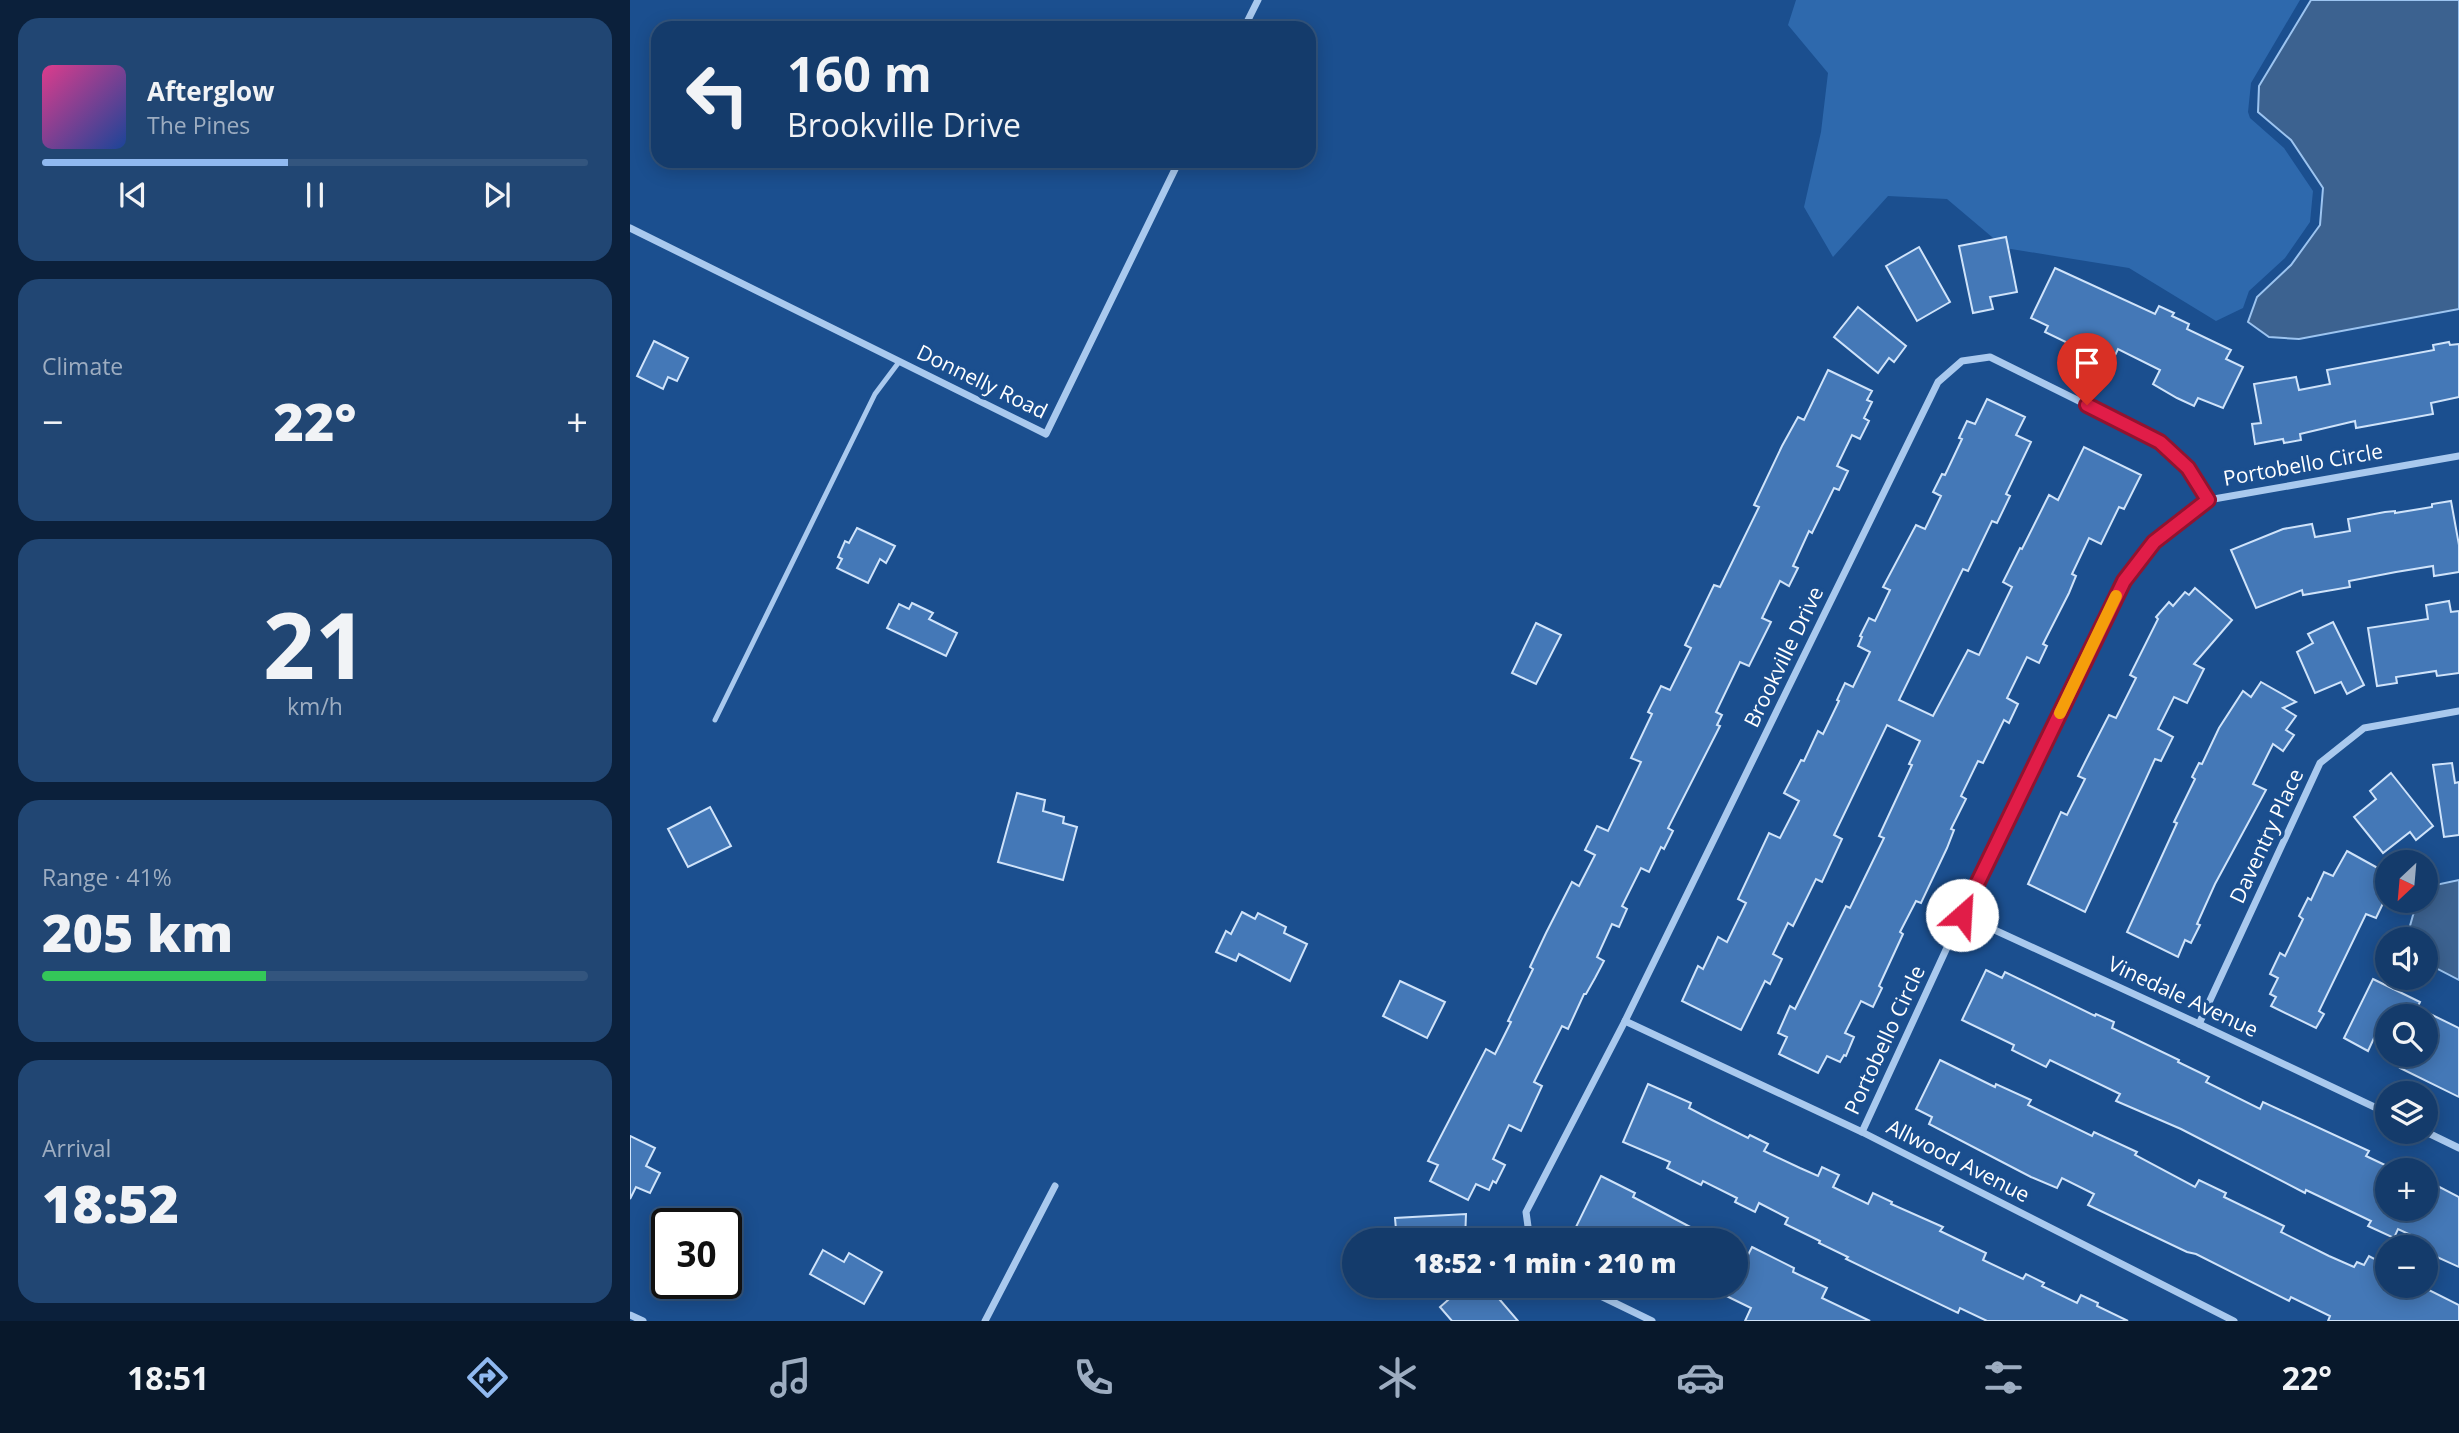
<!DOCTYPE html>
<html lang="en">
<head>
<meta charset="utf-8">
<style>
	body { margin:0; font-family:"Open Sans",sans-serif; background:#214673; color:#f1f3f6; height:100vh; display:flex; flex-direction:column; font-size:26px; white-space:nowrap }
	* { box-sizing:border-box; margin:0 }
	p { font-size:23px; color:#9dadc1 }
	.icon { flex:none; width:38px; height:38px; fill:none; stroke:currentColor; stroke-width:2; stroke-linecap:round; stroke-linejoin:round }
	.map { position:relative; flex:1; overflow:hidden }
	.side { display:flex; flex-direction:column; gap:18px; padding:18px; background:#0b203b; width:630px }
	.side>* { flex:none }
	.top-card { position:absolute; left:21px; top:21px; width:665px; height:147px; border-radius:21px; box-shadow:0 4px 18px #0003,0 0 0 2px #33557e; background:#143b6b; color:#f1f3f6; overflow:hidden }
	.needle { width:46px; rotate:206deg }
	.fabs { position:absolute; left:1745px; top:850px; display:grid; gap:14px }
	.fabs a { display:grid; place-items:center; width:63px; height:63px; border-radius:50%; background:#143b6b; box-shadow:0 4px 18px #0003,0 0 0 2px #33557e; font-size:35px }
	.speed { position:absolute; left:21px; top:1208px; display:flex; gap:14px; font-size:35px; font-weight:700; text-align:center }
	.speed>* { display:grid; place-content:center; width:91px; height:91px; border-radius:50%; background:#143b6b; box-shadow:0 4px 18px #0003,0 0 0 2px #33557e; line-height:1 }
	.speed .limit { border:4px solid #111; border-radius:10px; background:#fff; color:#111 }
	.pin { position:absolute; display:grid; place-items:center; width:60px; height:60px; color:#fff; margin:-72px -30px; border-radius:50% 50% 50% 0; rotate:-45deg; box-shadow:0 0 7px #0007 }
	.pin .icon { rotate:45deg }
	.me { position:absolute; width:77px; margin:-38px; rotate:26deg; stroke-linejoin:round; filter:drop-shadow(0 0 5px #0008) }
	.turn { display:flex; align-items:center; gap:24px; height:147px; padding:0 21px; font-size:32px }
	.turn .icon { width:91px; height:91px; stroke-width:2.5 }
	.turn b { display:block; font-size:49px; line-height:60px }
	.big { font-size:52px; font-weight:800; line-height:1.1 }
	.side .widget { flex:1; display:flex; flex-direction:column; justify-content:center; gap:10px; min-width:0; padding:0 24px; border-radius:21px; background:#214673 }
	.side .dial { align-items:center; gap:0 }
	.dial b { font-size:91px; line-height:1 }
	.song { display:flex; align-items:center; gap:21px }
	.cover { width:84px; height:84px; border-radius:10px; background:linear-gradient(135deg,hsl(330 70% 55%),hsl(220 70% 35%)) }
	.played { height:7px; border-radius:4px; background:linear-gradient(90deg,#90b9f0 45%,#33557e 45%) }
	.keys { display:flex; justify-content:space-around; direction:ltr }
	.heat { display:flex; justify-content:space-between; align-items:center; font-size:38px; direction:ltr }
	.charge { height:10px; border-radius:5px; background:linear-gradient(90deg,#34c759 41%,#33557e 0) }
	.trip { position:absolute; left:712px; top:1228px; width:406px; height:70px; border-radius:35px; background:#143b6b; box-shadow:0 4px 18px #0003,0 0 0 2px #33557e; font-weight:800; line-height:70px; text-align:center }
	.tabs { display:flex; height:112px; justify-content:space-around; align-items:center; background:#08182b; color:#9dadc1 }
	.tabs .icon { width:49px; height:49px }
	.tabs .current { color:#90b9f0 }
	.tabs b { font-size:32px; color:#f1f3f6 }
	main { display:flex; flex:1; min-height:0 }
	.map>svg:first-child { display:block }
	.green { fill:#2e69ad }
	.water { fill:#3c6290; stroke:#9cc4f0; stroke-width:2 }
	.building { fill:#4478b7; stroke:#cfe3fa; stroke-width:2 }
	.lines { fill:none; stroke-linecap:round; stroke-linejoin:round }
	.lane { stroke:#a9c9ee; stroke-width:5 }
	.street { stroke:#a9c9ee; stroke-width:7 }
	.route-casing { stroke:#92132f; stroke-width:18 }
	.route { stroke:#e11d48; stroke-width:12 }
	.slow { stroke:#f59e0b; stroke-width:12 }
	.labels { text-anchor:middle; stroke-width:7; stroke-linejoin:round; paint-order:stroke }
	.street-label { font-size:21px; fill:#fff; stroke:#1b4f8f }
</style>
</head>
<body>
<main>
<section class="side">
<div class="widget">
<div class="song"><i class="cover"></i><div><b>Afterglow</b><p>The Pines</p></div></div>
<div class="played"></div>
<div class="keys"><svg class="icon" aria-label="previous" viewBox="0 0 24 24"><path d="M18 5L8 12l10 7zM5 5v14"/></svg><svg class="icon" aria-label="pause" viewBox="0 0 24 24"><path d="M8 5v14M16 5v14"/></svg><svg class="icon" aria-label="next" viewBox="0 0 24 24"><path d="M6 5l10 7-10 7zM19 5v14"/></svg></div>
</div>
<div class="widget"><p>Climate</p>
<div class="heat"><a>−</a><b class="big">22°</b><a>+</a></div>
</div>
<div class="widget dial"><b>21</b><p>km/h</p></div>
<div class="widget"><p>Range · 41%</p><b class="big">205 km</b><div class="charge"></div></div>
<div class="widget"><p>Arrival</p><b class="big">18:52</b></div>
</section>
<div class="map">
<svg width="1829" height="1321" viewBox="0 0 1829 1321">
	<rect width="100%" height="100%" fill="#1b4f8f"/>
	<polygon class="green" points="1166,0 1670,0 1621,83 1618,112 1620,118 1654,148 1683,191 1680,222 1655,258 1619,291 1613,308 1586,321 1499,268 1375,248 1317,199 1258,196 1203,257 1174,207 1191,132 1198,73 1158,25"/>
	<g class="water">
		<polygon points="1681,0 1829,0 1829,309 1669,339 1639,337 1618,322 1627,297 1661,265 1690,225 1693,188 1661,140 1628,112 1629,86"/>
		<polygon points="1829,880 1829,980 1796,963 1796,940 1776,940 1787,901 1796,901 1796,887"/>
	</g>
	<g class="building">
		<polygon points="1376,237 1387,292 1360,297 1363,309 1343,313 1329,246"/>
		<polygon points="1289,247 1320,302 1287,321 1256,266"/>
		<polygon points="1425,268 1525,314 1529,306 1544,313 1542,316 1559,324 1557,329 1601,350 1596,359 1613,367 1593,408 1568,398 1564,406 1547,398 1523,384 1530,370 1488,349 1481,364 1415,332 1418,326 1401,318"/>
		<polygon points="1228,307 1276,346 1264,362 1259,358 1248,373 1204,337"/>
		<polygon points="24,341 58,358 47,381 38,377 33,389 7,376"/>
		<polygon points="1819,342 1820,345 1829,344 1829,397 1801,403 1803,414 1726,428 1725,421 1670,434 1671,440 1654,443 1653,439 1625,444 1622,424 1631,423 1624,384 1666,377 1669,390 1700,384 1697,370 1804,350 1803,345"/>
		<polygon points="1198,370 1242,391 1237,400 1242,402 1234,418 1239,421 1230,439 1222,435 1207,466 1218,471 1209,490 1204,488 1182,533 1179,531 1163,566 1168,568 1159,586 1150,581 1132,618 1141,622 1119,666 1110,662 1086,712 1092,715 1087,725 1090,726 1038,828 1043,831 1034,849 1031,847 1019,872 1011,868 992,906 997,909 989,927 982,924 967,957 974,961 965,978 956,994 954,994 938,1029 932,1026 904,1082 912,1086 891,1131 879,1125 863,1159 875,1165 866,1183 863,1181 859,1190 846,1184 838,1200 800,1181 808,1165 798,1161 856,1049 865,1054 881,1022 878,1021 903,969 900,967 916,933 942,882 949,886 965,855 955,850 967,826 978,831 1011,762 1001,758 1022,714 1018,712 1031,686 1040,690 1061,648 1055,645 1084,585 1090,587 1129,507 1124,505 1152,446 1168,417 1174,420"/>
		<polygon points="1357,399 1395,417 1386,435 1401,442 1376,494 1380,496 1367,523 1362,521 1338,571 1333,569 1269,700 1303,716 1338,650 1349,655 1382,587 1373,582 1390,548 1392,549 1419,495 1428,500 1454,447 1511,475 1494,509 1489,507 1471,544 1459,538 1442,574 1446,576 1439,593 1413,644 1417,646 1409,663 1397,657 1377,698 1388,704 1379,723 1374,720 1353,763 1348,761 1331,796 1336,799 1321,829 1324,830 1317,848 1291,903 1286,901 1270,932 1273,934 1249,986 1252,988 1243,1007 1231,1001 1215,1033 1224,1037 1216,1056 1214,1055 1210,1062 1197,1056 1188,1073 1149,1054 1157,1037 1148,1033 1160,1006 1165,1009 1216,906 1220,908 1235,877 1254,838 1249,836 1282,765 1279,764 1290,741 1257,725 1204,835 1212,839 1192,882 1186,879 1163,926 1158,923 1143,954 1152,959 1140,984 1135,981 1111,1030 1052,1001 1068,966 1073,969 1088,937 1097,942 1116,903 1108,899 1139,833 1150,838 1169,801 1154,793 1171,760 1174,761 1188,731 1193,734 1209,701 1207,700 1215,683 1223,687 1240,652 1228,646 1232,637 1230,636 1239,618 1245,621 1260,590 1253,587 1286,525 1295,529 1311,496 1303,492 1312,474 1315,475 1332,439 1329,438 1337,421 1345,424"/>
		<polygon points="1821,501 1829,545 1829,572 1804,576 1803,566 1766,572 1719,581 1720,587 1673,595 1672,590 1626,608 1601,550 1653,529 1682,524 1685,537 1720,531 1718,519 1755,512 1765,511 1765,513 1802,507 1802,504"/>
		<polygon points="227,528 265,546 256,563 250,559 238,583 207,568 212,559 208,557 215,541 219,543"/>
		<polygon points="1565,588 1602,620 1564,664 1574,669 1557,703 1544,697 1528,729 1543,737 1531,761 1525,759 1455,912 1398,884 1431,812 1437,815 1455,779 1448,776 1457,758 1479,715 1486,718 1506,678 1500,675 1528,619 1526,617 1539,602 1543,606 1555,592 1559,595"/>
		<polygon points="1819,601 1821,612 1829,611 1829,673 1807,676 1806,671 1766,677 1767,683 1747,686 1738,628 1798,619 1796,605"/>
		<polygon points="282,603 303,613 299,619 327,633 316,656 257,628 269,604 279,609"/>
		<polygon points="1703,622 1734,685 1717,694 1711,682 1685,693 1667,652 1683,643 1678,634"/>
		<polygon points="906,623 931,635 906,684 882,673"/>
		<polygon points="1631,682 1666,702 1653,708 1666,716 1656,730 1664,735 1653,751 1643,744 1623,784 1636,790 1585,884 1567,924 1570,925 1561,943 1555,940 1548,957 1497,932 1547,823 1544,822 1565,779 1562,777 1569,763 1572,764 1589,728 1613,691 1621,697"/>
		<polygon points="1822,763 1825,783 1829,782 1829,835 1814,837 1803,765"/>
		<polygon points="1761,773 1803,826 1786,840 1780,832 1753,853 1724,817 1746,799 1740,791"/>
		<polygon points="387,793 415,800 413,811 434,817 433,823 447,827 433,880 368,862"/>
		<polygon points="80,807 101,846 58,867 38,829"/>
		<polygon points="1717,851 1755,872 1748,888 1757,895 1746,918 1736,914 1689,1011 1694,1014 1686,1028 1641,1006 1646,997 1640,994 1648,978 1640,974 1650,953 1655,956 1673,919 1669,916 1678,898 1681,900 1694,872 1703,876"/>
		<polygon points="612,912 625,919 628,913 656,927 654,933 677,944 660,981 609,954 606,961 586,952 596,931 601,934"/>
		<polygon points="1356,970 1372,978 1375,972 1465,1016 1466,1014 1484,1022 1482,1028 1549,1060 1548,1062 1579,1077 1576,1082 1630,1109 1633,1102 1739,1151 1736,1156 1757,1166 1757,1209 1796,1209 1796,1180 1829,1197 1829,1267 1796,1252 1796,1242 1768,1229 1764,1238 1738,1226 1741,1221 1676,1190 1675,1193 1551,1129 1486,1101 1490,1094 1420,1060 1416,1067 1382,1050 1384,1045 1332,1020"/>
		<polygon points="1743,979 1790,1002 1783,1017 1757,1017 1757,1044 1744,1038 1738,1051 1714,1038"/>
		<polygon points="770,981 815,1002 797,1038 753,1016"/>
		<polygon points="1796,1012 1829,1028 1829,1097 1770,1068 1776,1055 1796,1055"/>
		<polygon points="1310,1060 1365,1087 1366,1084 1401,1100 1398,1105 1462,1136 1464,1132 1507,1152 1505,1155 1565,1187 1569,1180 1596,1193 1594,1197 1654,1226 1651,1232 1699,1256 1724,1267 1727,1262 1734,1265 1739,1256 1754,1264 1750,1273 1757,1276 1757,1286 1772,1286 1786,1293 1791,1286 1829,1305 1829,1321 1698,1321 1700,1316 1661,1297 1659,1301 1566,1254 1557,1252 1458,1205 1464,1194 1432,1178 1427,1188 1401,1177 1299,1124 1302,1117 1286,1109"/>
		<polygon points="1018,1084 1061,1103 1059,1108 1082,1120 1118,1138 1120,1135 1138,1144 1134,1151 1170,1168 1188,1176 1192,1167 1209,1175 1203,1187 1238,1204 1243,1193 1262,1202 1261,1204 1313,1227 1310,1231 1356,1253 1353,1260 1393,1279 1396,1274 1414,1283 1412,1286 1447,1303 1451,1295 1468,1303 1467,1306 1498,1321 1357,1321 1330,1308 1328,1313 1216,1259 1218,1257 1189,1243 1190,1241 1155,1224 1158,1218 1129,1203 1125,1212 1105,1202 1107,1198 1073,1181 1071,1185 1037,1168 1040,1162 993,1142"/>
		<polygon points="0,1136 25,1148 16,1166 30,1173 20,1193 6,1187 0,1199"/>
		<polygon points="971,1176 1005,1193 1003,1197 1087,1241 953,1241 942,1235"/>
		<polygon points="836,1214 835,1241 767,1241 765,1218"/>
		<polygon points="1122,1247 1164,1268 1163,1272 1197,1288 1192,1298 1240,1321 1115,1321 1121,1308 1076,1286 1106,1286 1106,1249 1118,1255"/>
		<polygon points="193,1250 214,1262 219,1253 252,1272 234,1304 180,1274"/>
		<polygon points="834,1286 850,1286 859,1297 864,1293 888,1321 822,1321 810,1307"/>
	</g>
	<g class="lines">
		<polyline class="lane" points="85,720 245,394 269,362"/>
		<g class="street">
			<polyline points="614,28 628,0"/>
			<polyline points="0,228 416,434 549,161"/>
			<polyline points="1332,915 1569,1024 1757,1113"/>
			<polyline points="995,1021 1232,1132 1604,1321"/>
			<polyline points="1569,1024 1690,763 1734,728 1829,711"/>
			<polyline points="1232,1132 1332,915 1494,581 1524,542 1578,500 1829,456"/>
			<polyline points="1796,1132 1829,1148"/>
			<polyline points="900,1241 896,1212 995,1021 1308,382 1332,361 1360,357 1530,441 1557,468 1578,500"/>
			<polyline points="950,1286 1022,1321"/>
			<polyline points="0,1315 13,1321"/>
			<polyline points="355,1321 425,1186"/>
		</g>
	</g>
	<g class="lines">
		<defs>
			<polyline id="route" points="1332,915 1494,581 1524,542 1578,500 1558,468 1530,442 1457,405"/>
		</defs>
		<use href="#route" class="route-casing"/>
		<use href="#route" class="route"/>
		<polyline class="slow" points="1430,713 1486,596"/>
	</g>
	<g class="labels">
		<g class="street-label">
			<text transform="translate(352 382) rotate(26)" y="7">Donnelly Road</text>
			<text transform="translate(1673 465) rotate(-10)" y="7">Portobello Circle</text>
			<text transform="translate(1154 657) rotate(-64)" y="7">Brookville Drive</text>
			<text transform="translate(1637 836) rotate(-65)" y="7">Daventry Place</text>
			<text transform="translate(1553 997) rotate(25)" y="7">Vinedale Avenue</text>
			<text transform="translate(1255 1040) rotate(-65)" y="7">Portobello Circle</text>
			<text transform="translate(1328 1161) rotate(27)" y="7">Allwood Avenue</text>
		</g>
	</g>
</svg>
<div class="fabs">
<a><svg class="needle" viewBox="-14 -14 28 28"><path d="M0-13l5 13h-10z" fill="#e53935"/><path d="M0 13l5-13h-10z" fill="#9dadc1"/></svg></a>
<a><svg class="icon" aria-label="sound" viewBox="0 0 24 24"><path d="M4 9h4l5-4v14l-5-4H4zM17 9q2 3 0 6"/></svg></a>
<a><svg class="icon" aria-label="search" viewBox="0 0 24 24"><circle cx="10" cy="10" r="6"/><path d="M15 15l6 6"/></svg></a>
<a><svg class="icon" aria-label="layers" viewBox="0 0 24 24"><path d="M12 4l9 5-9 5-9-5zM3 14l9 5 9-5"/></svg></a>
<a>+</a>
<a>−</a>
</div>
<div class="speed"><div class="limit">30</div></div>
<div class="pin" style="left:1457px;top:405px;background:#d93025"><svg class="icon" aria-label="arrive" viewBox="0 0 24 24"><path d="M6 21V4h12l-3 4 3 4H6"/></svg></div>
<svg class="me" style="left:1332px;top:915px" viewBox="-20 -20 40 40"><circle r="19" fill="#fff"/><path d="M0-13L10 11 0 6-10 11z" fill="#e11d48"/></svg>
<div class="trip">18:52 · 1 min · 210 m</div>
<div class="top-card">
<div class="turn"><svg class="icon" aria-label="left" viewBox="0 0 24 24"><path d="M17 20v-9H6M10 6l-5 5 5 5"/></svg><div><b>160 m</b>Brookville Drive</div></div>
</div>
</div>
</main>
<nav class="tabs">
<b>18:51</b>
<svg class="icon current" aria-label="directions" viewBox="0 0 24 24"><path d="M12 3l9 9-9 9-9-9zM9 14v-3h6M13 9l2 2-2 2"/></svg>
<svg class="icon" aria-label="music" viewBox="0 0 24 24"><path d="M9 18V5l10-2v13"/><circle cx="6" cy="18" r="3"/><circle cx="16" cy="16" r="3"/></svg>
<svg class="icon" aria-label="phone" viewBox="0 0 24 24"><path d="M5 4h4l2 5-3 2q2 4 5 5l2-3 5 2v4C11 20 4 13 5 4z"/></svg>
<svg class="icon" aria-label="climate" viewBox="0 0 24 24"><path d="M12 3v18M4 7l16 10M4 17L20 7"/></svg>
<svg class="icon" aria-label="car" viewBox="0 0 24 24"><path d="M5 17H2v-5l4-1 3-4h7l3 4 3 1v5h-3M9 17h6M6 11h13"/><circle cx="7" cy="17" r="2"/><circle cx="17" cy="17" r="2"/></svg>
<svg class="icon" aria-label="filters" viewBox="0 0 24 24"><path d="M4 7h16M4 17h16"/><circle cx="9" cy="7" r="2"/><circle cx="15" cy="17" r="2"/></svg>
<b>22°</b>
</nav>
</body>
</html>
